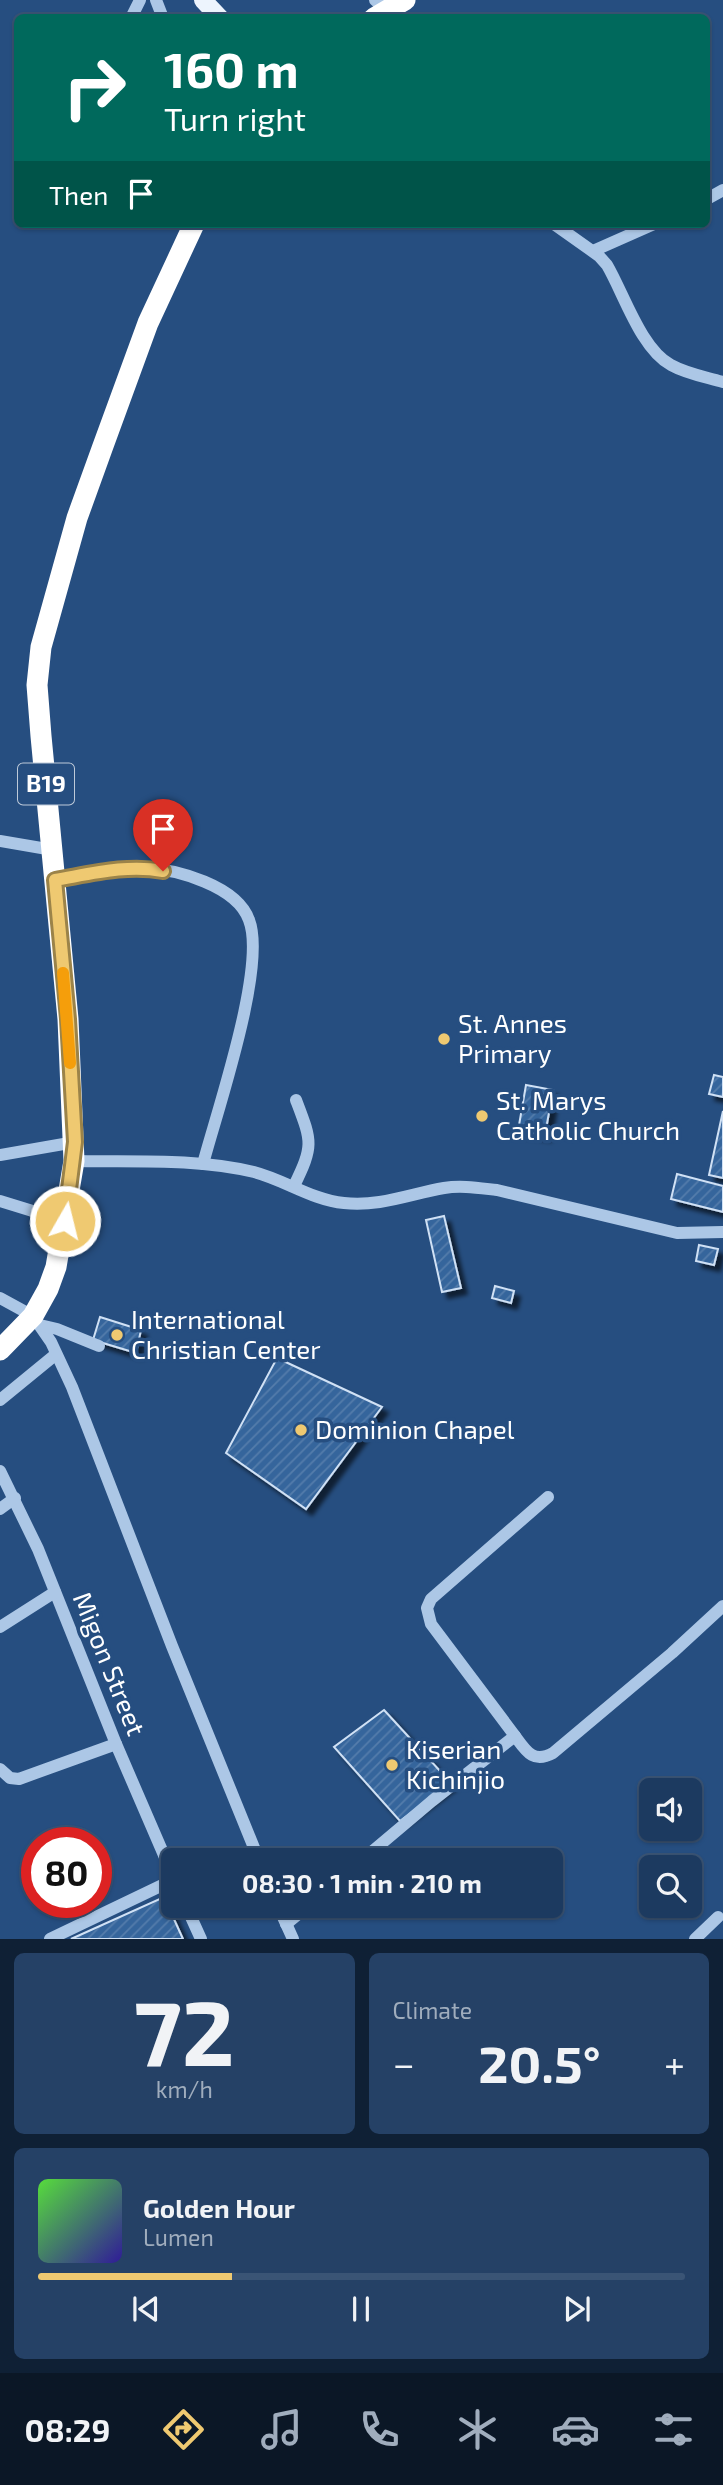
<!DOCTYPE html>
<html lang="en">
<head>
<meta charset="utf-8">
<style>
	body { margin:0; font-family:"Exo 2",sans-serif; background:#254166; color:#f1f3f6; height:100vh; display:flex; flex-direction:column; font-size:26px; white-space:nowrap }
	* { box-sizing:border-box; margin:0 }
	p { font-size:23px; color:#a0adbd }
	.icon { flex:none; width:38px; height:38px; fill:none; stroke:currentColor; stroke-width:2; stroke-linecap:round; stroke-linejoin:round }
	.map { position:relative; height:1939px; overflow:hidden }
	.details { display:flex; flex-direction:column; gap:14px; padding:14px; background:#0f2035; flex:1 }
	.details>* { flex:none }
	.guide { position:absolute; left:14px; top:14px; width:696px; height:214px; border-radius:10px; box-shadow:0 2px 5px #0004,0 0 0 2px #3a5475; background:#00695c; color:#fff; overflow:hidden }
	.fabs { position:absolute; left:639px; top:1778px; display:grid; gap:14px }
	.fabs a { display:grid; place-items:center; width:63px; height:63px; border-radius:10px; background:#1c3a60; box-shadow:0 2px 5px #0004,0 0 0 2px #3a5475; font-size:35px }
	.speed { position:absolute; left:21px; top:1827px; display:flex; gap:14px; font-size:35px; font-weight:700; text-align:center }
	.speed>* { display:grid; place-content:center; width:91px; height:91px; border-radius:50%; background:#1c3a60; box-shadow:0 2px 5px #0004,0 0 0 2px #3a5475; line-height:1 }
	.speed .limit { border:10px solid #d22; background:#fff; color:#111 }
	.pin { position:absolute; display:grid; place-items:center; width:60px; height:60px; color:#fff; margin:-72px -30px; border-radius:50% 50% 50% 0; rotate:-45deg; box-shadow:0 0 7px #0007 }
	.pin .icon { rotate:45deg }
	.me { position:absolute; width:77px; margin:-38px; rotate:8deg; stroke-linejoin:round; filter:drop-shadow(0 0 5px #0008) }
	.turn { display:flex; align-items:center; gap:24px; height:147px; padding:0 35px; font-size:32px }
	.turn .icon { width:91px; height:91px; stroke-width:2.5 }
	.turn b { display:block; font-size:49px; line-height:60px }
	.then { display:flex; align-items:center; height:66px; padding:0 35px; background:#0003; gap:14px; font-size:26px }
	.big { font-size:52px; font-weight:700; line-height:1.1 }
	.details .card { flex:1; display:flex; flex-direction:column; justify-content:center; gap:10px; min-width:0; padding:0 24px; border-radius:10px; background:#254166 }
	.details .dial { align-items:center; gap:0 }
	.dial b { font-size:91px; line-height:1 }
	.song { display:flex; align-items:center; gap:21px }
	.cover { width:84px; height:84px; border-radius:10px; background:linear-gradient(135deg,hsl(110 70% 55%),hsl(250 70% 35%)) }
	.played { height:7px; border-radius:4px; background:linear-gradient(90deg,#efc971 30%,#3a5475 30%) }
	.keys { display:flex; justify-content:space-around; direction:ltr }
	.heat { display:flex; justify-content:space-between; align-items:center; font-size:38px; direction:ltr }
	.details .tiles { flex:1; display:grid; gap:14px; grid-template-columns:1fr 1fr }
	.card:last-child { grid-column:span 2 }
	.trip { position:absolute; left:161px; top:1848px; width:402px; height:70px; border-radius:10px; background:#1c3a60; box-shadow:0 2px 5px #0004,0 0 0 2px #3a5475; font-weight:700; line-height:70px; text-align:center }
	.tabs { display:flex; height:112px; justify-content:space-around; align-items:center; background:#0b1726; color:#a0adbd }
	.tabs .icon { width:49px; height:49px }
	.tabs .current { color:#efc971 }
	.tabs b { font-size:32px; color:#f1f3f6 }
	.map>svg:first-child { display:block }
	.building { fill:url(#building-hatch); stroke:#d0e1f5; stroke-width:2; filter:url(#shadow) }
	.lines { fill:none; stroke-linecap:round; stroke-linejoin:round }
	.minor { stroke:#acc7e6; stroke-width:12 }
	.major { stroke:#edf4fd; stroke-width:18 }
	.highway { stroke:#fff; stroke-width:21 }
	.route-casing { stroke:#9b8349; stroke-width:18 }
	.route { stroke:#efc971; stroke-width:12 }
	.slow { stroke:#f59e0b; stroke-width:12 }
	.poi-dot { fill:#efc971; stroke:#264e80; stroke-width:2.5 }
	.labels { text-anchor:middle; stroke-width:7; stroke-linejoin:round; paint-order:stroke }
	.shield { fill:#264e80; stroke:#becad9; stroke-width:2 }
	.shield-label { font-size:24px; font-weight:bold; fill:#fff }
	.poi-label { font-size:26px; fill:#fff; stroke:#264e80; text-anchor:start }
	.street-label { font-size:26px; fill:#fff; stroke:#264e80 }
</style>
</head>
<body>
<div class="map">
<svg width="723" height="1939" viewBox="0 0 723 1939">
	<defs>
		<pattern id="building-hatch" width="6" height="6" patternUnits="userSpaceOnUse" patternTransform="scale(1.75)"><rect width="6" height="6" fill="#36659c"/><path d="M-1 1l2-2M0 6l6-6M5 7l2-2" fill="none" stroke="#547cab"/></pattern>
		<filter id="shadow"><feDropShadow dx="6" dy="6" stdDeviation="2" flood-color="#0009"/></filter>
	</defs>
	<rect width="100%" height="100%" fill="#264e80"/>
	<g class="building">
		<polygon points="714,1075 723,1077 723,1097 709,1094"/>
		<polygon points="526,1085 553,1090 545,1135 518,1131"/>
		<polygon points="723,1111 723,1178 709,1175"/>
		<polygon points="677,1174 723,1186 723,1212 671,1199"/>
		<polygon points="444,1216 461,1288 442,1292 426,1220"/>
		<polygon points="699,1245 718,1249 714,1265 696,1261"/>
		<polygon points="495,1286 514,1291 511,1303 492,1298"/>
		<polygon points="100,1317 141,1330 136,1353 93,1340"/>
		<polygon points="277,1358 382,1407 306,1509 226,1453"/>
		<polygon points="384,1710 451,1783 400,1821 334,1747"/>
		<polygon points="164,1897 183,1939 71,1939"/>
	</g>
	<g class="lines">
		<g class="minor">
			<polyline points="156,0 163,18"/>
			<polyline points="375,0 386,10"/>
			<polyline points="131,18 140,0"/>
			<polyline points="707,199 723,190"/>
			<path d="M554,224l45,32 8,9c17,29 34,84 64,100 16,9 35,12 52,17"/>
			<polyline points="593,251 654,224"/>
			<polyline points="0,841 53,850"/>
			<path d="M55,880c29,-5 60,-13 89,-12 33,1 93,18 105,52 18,46 -32,191 -46,244"/>
			<polyline points="0,1155 75,1142"/>
			<path d="M74,1161c59,1 122,-3 180,11 31,8 58,28 90,31 35,4 66,-9 100,-15 17,-3 35,0 53,2l180,43 46,-1"/>
			<path d="M294,1186c20,-41 18,-44 2,-86"/>
			<polyline points="0,1201 65,1221"/>
			<polyline points="0,1298 33,1316 51,1342 72,1387 172,1646 259,1860"/>
			<polyline points="40,1325 57,1329 99,1346"/>
			<polyline points="0,1400 55,1355"/>
			<polyline points="0,1471 38,1549 116,1744 173,1876"/>
			<polyline points="0,1509 15,1498"/>
			<polyline points="0,1627 55,1592"/>
			<path d="M515,1736c11,15 18,28 38,17l119,-100 51,-47"/>
			<polyline points="0,1769 10,1778 19,1779 116,1744"/>
			<polyline points="362,1860 432,1801 515,1736 431,1624 427,1608 431,1599 548,1497"/>
			<polyline points="186,1906 201,1939"/>
			<polyline points="278,1906 293,1939"/>
			<polyline points="286,1924 308,1906"/>
			<polyline points="50,1939 173,1880"/>
			<polyline points="695,1939 718,1917"/>
		</g>
		<polyline class="major" points="203,0 220,18"/>
		<g class="highway">
			<polyline points="374,18 405,0"/>
			<polyline points="0,1350 33,1316 48,1289 56,1267 74,1161 68,1019 41,736 37,685 41,647 77,518 103,446 148,323 194,224"/>
		</g>
	</g>
	<g class="lines">
		<defs>
			<path id="route" d="M65,1221l10,-79 -7,-123 -13,-139c35,-6 72,-16 108,-9"/>
		</defs>
		<use href="#route" class="route-casing"/>
		<use href="#route" class="route"/>
		<polyline class="slow" points="63,973 70,1063"/>
	</g>
	<g class="poi-dot">
		<circle cx="444" cy="1039" r="7"/>
		<circle cx="482" cy="1116" r="7"/>
		<circle cx="117" cy="1335" r="7"/>
		<circle cx="301" cy="1430" r="7"/>
		<circle cx="392" cy="1765" r="7"/>
	</g>
	<g class="labels">
		<rect class="shield" x="18" y="763.5" width="56" height="41" rx="5"/>
		<g class="shield-label">
			<text x="46" y="792">B19</text>
		</g>
		<g class="poi-label">
			<text x="458" y="1033">St. Annes<tspan x="458" dy="30">Primary</tspan></text>
			<text x="496" y="1110">St. Marys<tspan x="496" dy="30">Catholic Church</tspan></text>
			<text x="131" y="1329">International<tspan x="131" dy="30">Christian Center</tspan></text>
			<text x="315" y="1439">Dominion Chapel</text>
			<text x="406" y="1759">Kiserian<tspan x="406" dy="30">Kichinjio</tspan></text>
		</g>
		<g class="street-label">
			<text transform="translate(109 1664) rotate(68)" y="9">Migon Street</text>
		</g>
	</g>
</svg>
<div class="fabs">
<a><svg class="icon" aria-label="sound" viewBox="0 0 24 24"><path d="M4 9h4l5-4v14l-5-4H4zM17 9q2 3 0 6"/></svg></a>
<a><svg class="icon" aria-label="search" viewBox="0 0 24 24"><circle cx="10" cy="10" r="6"/><path d="M15 15l6 6"/></svg></a>
</div>
<div class="speed"><div class="limit">80</div></div>
<div class="pin" style="left:163px;top:871px;background:#d93025"><svg class="icon" aria-label="arrive" viewBox="0 0 24 24"><path d="M6 21V4h12l-3 4 3 4H6"/></svg></div>
<svg class="me" style="left:65px;top:1221px" viewBox="-20 -20 40 40"><circle r="17" fill="#efc971" stroke="#fff" stroke-width="3"/><path d="M0-11L8 9 0 5-8 9z" fill="#fff"/></svg>
<div class="trip">08:30 · 1 min · 210 m</div>
<div class="guide">
<div class="turn"><svg class="icon" aria-label="right" viewBox="0 0 24 24"><path d="M7 20v-9h11M14 6l5 5-5 5"/></svg><div><b>160 m</b>Turn right</div></div>
<div class="then">Then<svg class="icon" aria-label="arrive" viewBox="0 0 24 24"><path d="M6 21V4h12l-3 4 3 4H6"/></svg></div>
</div>
</div>
<section class="details">
<div class="tiles">
<div class="card dial"><b>72</b><p>km/h</p></div>
<div class="card"><p>Climate</p>
<div class="heat"><a>−</a><b class="big">20.5°</b><a>+</a></div>
</div>
<div class="card">
<div class="song"><i class="cover"></i><div><b>Golden Hour</b><p>Lumen</p></div></div>
<div class="played"></div>
<div class="keys"><svg class="icon" aria-label="previous" viewBox="0 0 24 24"><path d="M18 5L8 12l10 7zM5 5v14"/></svg><svg class="icon" aria-label="pause" viewBox="0 0 24 24"><path d="M8 5v14M16 5v14"/></svg><svg class="icon" aria-label="next" viewBox="0 0 24 24"><path d="M6 5l10 7-10 7zM19 5v14"/></svg></div>
</div>
</div>
</section>
<nav class="tabs">
<b>08:29</b>
<svg class="icon current" aria-label="directions" viewBox="0 0 24 24"><path d="M12 3l9 9-9 9-9-9zM9 14v-3h6M13 9l2 2-2 2"/></svg>
<svg class="icon" aria-label="music" viewBox="0 0 24 24"><path d="M9 18V5l10-2v13"/><circle cx="6" cy="18" r="3"/><circle cx="16" cy="16" r="3"/></svg>
<svg class="icon" aria-label="phone" viewBox="0 0 24 24"><path d="M5 4h4l2 5-3 2q2 4 5 5l2-3 5 2v4C11 20 4 13 5 4z"/></svg>
<svg class="icon" aria-label="climate" viewBox="0 0 24 24"><path d="M12 3v18M4 7l16 10M4 17L20 7"/></svg>
<svg class="icon" aria-label="car" viewBox="0 0 24 24"><path d="M5 17H2v-5l4-1 3-4h7l3 4 3 1v5h-3M9 17h6M6 11h13"/><circle cx="7" cy="17" r="2"/><circle cx="17" cy="17" r="2"/></svg>
<svg class="icon" aria-label="filters" viewBox="0 0 24 24"><path d="M4 7h16M4 17h16"/><circle cx="9" cy="7" r="2"/><circle cx="15" cy="17" r="2"/></svg>
</nav>
</body>
</html>
